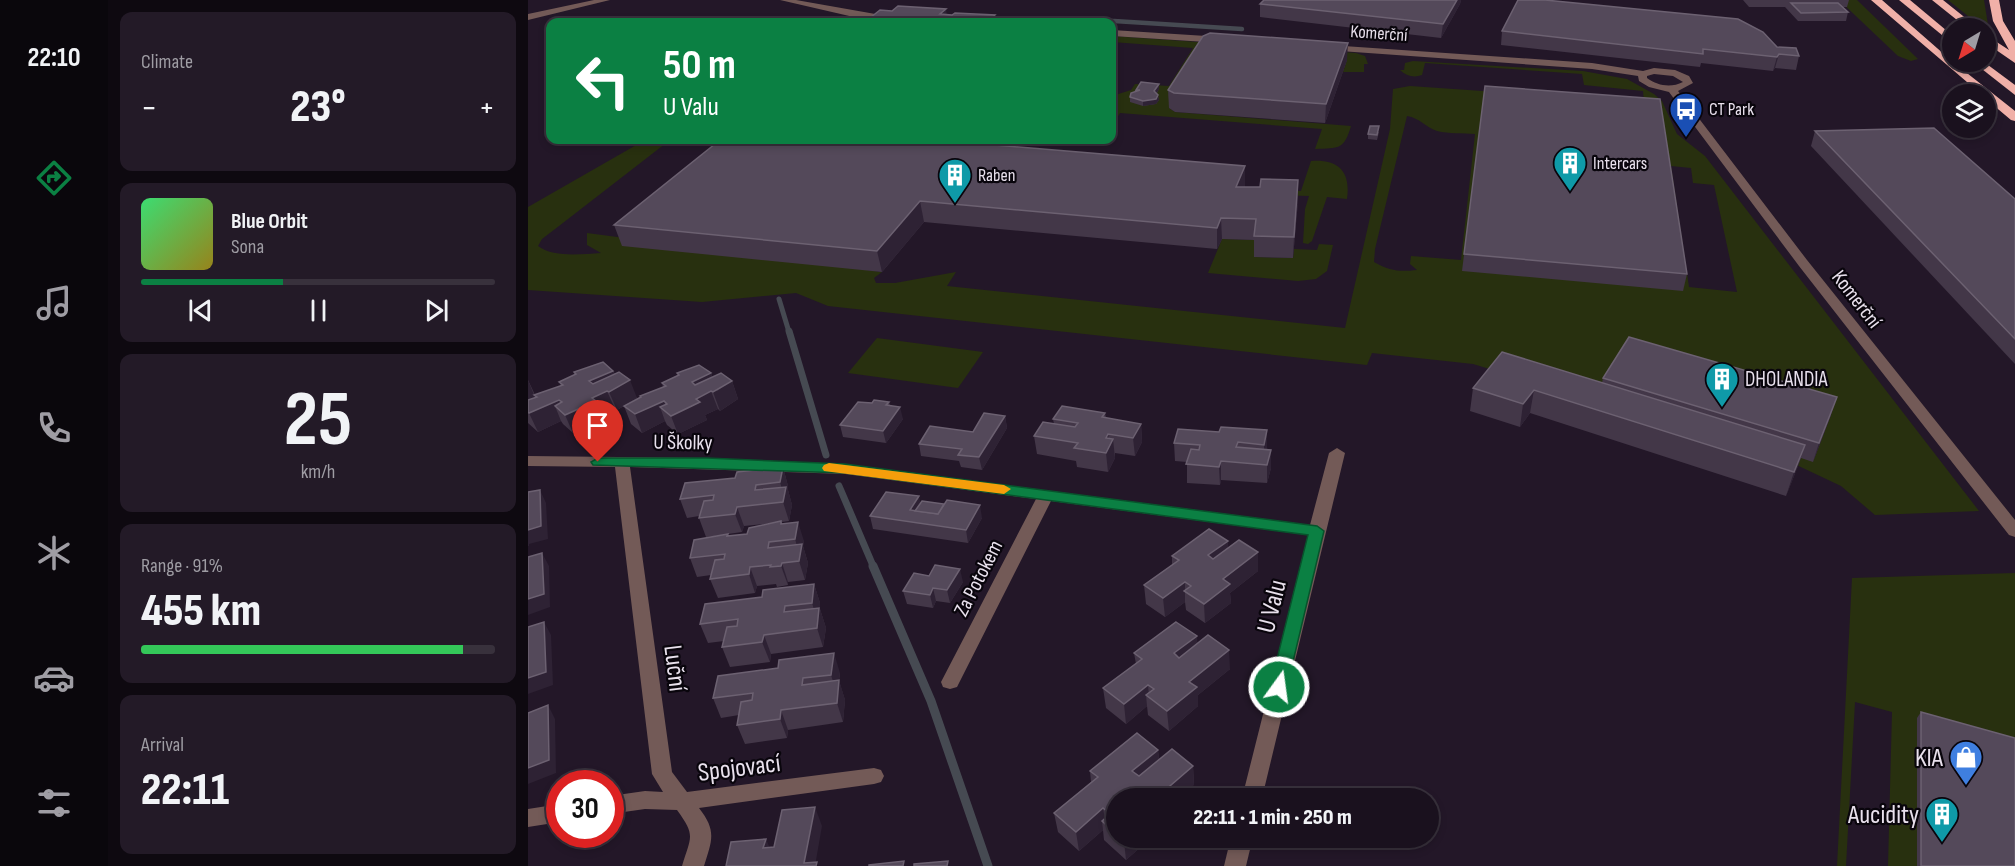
<!DOCTYPE html>
<html lang="en">
<head>
<meta charset="utf-8">
<style>
	body { margin:0; font-family:"Sofia Sans Condensed",sans-serif; background:#231a27; color:#f1f3f6; height:100vh; display:flex; flex-direction:column; font-size:22px; white-space:nowrap }
	* { box-sizing:border-box; margin:0 }
	p { font-size:20px; color:#9f9da4 }
	.icon { flex:none; width:33px; height:33px; fill:none; stroke:currentColor; stroke-width:2; stroke-linecap:round; stroke-linejoin:round }
	.map { position:relative; flex:1; overflow:hidden }
	.drawer { display:flex; flex-direction:column; gap:12px; padding:12px; background:#0e0910; width:420px }
	.drawer>* { flex:none }
	.guide { position:absolute; left:18px; top:18px; width:570px; height:126px; border-radius:12px; box-shadow:0 3px 9px #0003,0 0 0 2px #38313c; background:#0b8043; color:#fff; overflow:hidden }
	.needle { width:39px; rotate:218deg }
	.tools { position:absolute; left:1414px; top:18px; display:grid; gap:12px }
	.tools a { display:grid; place-items:center; width:54px; height:54px; border-radius:50%; background:#1a111e; box-shadow:0 3px 9px #0003,0 0 0 2px #38313c; font-size:30px }
	.speed { position:absolute; left:18px; top:770px; display:flex; gap:12px; font-size:30px; font-weight:700; text-align:center }
	.speed>* { display:grid; place-content:center; width:78px; height:78px; border-radius:50%; background:#1a111e; box-shadow:0 3px 9px #0003,0 0 0 2px #38313c; line-height:1 }
	.speed .limit { border:9px solid #d22; background:#fff; color:#111 }
	.pin { position:absolute; display:grid; place-items:center; width:51px; height:51px; color:#fff; margin:-62px -26px; border-radius:50% 50% 50% 0; rotate:-45deg; box-shadow:0 0 6px #0007 }
	.pin .icon { rotate:45deg }
	.me { position:absolute; width:66px; margin:-33px; rotate:14deg; stroke-linejoin:round; filter:drop-shadow(0 0 4px #0008) }
	.turn { display:flex; align-items:center; gap:21px; height:126px; padding:0 18px; font-size:27px }
	.turn .icon { width:78px; height:78px; stroke-width:2.5 }
	.turn b { display:block; font-size:42px; line-height:51px }
	.big { font-size:45px; font-weight:800; line-height:1.1 }
	.drawer .tile { flex:1; display:flex; flex-direction:column; justify-content:center; gap:9px; min-width:0; padding:0 21px; border-radius:12px; background:#231a27 }
	.drawer .dial { align-items:center; gap:0 }
	.dial b { font-size:78px; line-height:1 }
	.song { display:flex; align-items:center; gap:18px }
	.cover { width:72px; height:72px; border-radius:9px; background:linear-gradient(135deg,hsl(140 70% 55%),hsl(50 70% 35%)) }
	.played { height:6px; border-radius:3px; background:linear-gradient(90deg,#0b8043 40%,#38313c 40%) }
	.keys { display:flex; justify-content:space-around; direction:ltr }
	.heat { display:flex; justify-content:space-between; align-items:center; font-size:33px; direction:ltr }
	.charge { height:9px; border-radius:4px; background:linear-gradient(90deg,#34c759 91%,#38313c 0) }
	.trip { position:absolute; left:578px; top:788px; width:333px; height:60px; border-radius:30px; background:#1a111e; box-shadow:0 3px 9px #0003,0 0 0 2px #38313c; font-weight:800; line-height:60px; text-align:center }
	main { display:flex; flex:1; min-height:0 }
	.dock { display:flex; flex-direction:column; width:108px; justify-content:space-around; align-items:center; background:#0a070c; color:#9f9da4 }
	.dock .icon { width:42px; height:42px }
	.dock .current { color:#0b8043 }
	.dock b { font-size:27px; color:#f1f3f6 }
	.map>svg:first-child { display:block }
	.green { fill:#28300f; fill-rule:evenodd }
	.lines { fill:none; stroke-linecap:round; stroke-linejoin:round }
	.stream-far3 { stroke:#464a52; stroke-width:4.5 }
	.stream-far2 { stroke:#464a52; stroke-width:5 }
	.stream-far1 { stroke:#464a52; stroke-width:7 }
	.stream { stroke:#464a52; stroke-width:9 }
	.minor { fill:#735a57; fill-rule:evenodd }
	.motorway { fill:#f0b0a8; fill-rule:evenodd }
	.wall { fill:#433748; fill-rule:evenodd }
	.shaded-wall { fill:#2e2234 }
	.building { fill:#54495a; stroke:#6c6171; stroke-width:1.5 }
	.route { fill:#0b8043; stroke:#07532c; stroke-width:1.5 }
	.slow { fill:#f59e0b }
	.labels { text-anchor:middle; stroke-width:4.5; stroke-linejoin:round; paint-order:stroke }
	.far-street-label { font-size:18px; fill:#e9e1ed; stroke:#09050c }
	.far-poi-label { font-size:18px; fill:#e9e1ed; stroke:#09050c; text-anchor:start }
	.street-label { font-size:21px; fill:#e9e1ed; stroke:#09050c }
	.poi-label { font-size:21px; fill:#e9e1ed; stroke:#09050c; text-anchor:start }
	.near-street-label { font-size:26px; fill:#e9e1ed; stroke:#09050c }
	.near-poi-label { font-size:26px; fill:#e9e1ed; stroke:#09050c; text-anchor:end }
</style>
</head>
<body>
<main>
<nav class="dock">
<b>22:10</b>
<svg class="icon current" aria-label="directions" viewBox="0 0 24 24"><path d="M12 3l9 9-9 9-9-9zM9 14v-3h6M13 9l2 2-2 2"/></svg>
<svg class="icon" aria-label="music" viewBox="0 0 24 24"><path d="M9 18V5l10-2v13"/><circle cx="6" cy="18" r="3"/><circle cx="16" cy="16" r="3"/></svg>
<svg class="icon" aria-label="phone" viewBox="0 0 24 24"><path d="M5 4h4l2 5-3 2q2 4 5 5l2-3 5 2v4C11 20 4 13 5 4z"/></svg>
<svg class="icon" aria-label="climate" viewBox="0 0 24 24"><path d="M12 3v18M4 7l16 10M4 17L20 7"/></svg>
<svg class="icon" aria-label="car" viewBox="0 0 24 24"><path d="M5 17H2v-5l4-1 3-4h7l3 4 3 1v5h-3M9 17h6M6 11h13"/><circle cx="7" cy="17" r="2"/><circle cx="17" cy="17" r="2"/></svg>
<svg class="icon" aria-label="filters" viewBox="0 0 24 24"><path d="M4 7h16M4 17h16"/><circle cx="9" cy="7" r="2"/><circle cx="15" cy="17" r="2"/></svg>
</nav>
<section class="drawer">
<div class="tile"><p>Climate</p>
<div class="heat"><a>−</a><b class="big">23°</b><a>+</a></div>
</div>
<div class="tile">
<div class="song"><i class="cover"></i><div><b>Blue Orbit</b><p>Sona</p></div></div>
<div class="played"></div>
<div class="keys"><svg class="icon" aria-label="previous" viewBox="0 0 24 24"><path d="M18 5L8 12l10 7zM5 5v14"/></svg><svg class="icon" aria-label="pause" viewBox="0 0 24 24"><path d="M8 5v14M16 5v14"/></svg><svg class="icon" aria-label="next" viewBox="0 0 24 24"><path d="M6 5l10 7-10 7zM19 5v14"/></svg></div>
</div>
<div class="tile dial"><b>25</b><p>km/h</p></div>
<div class="tile"><p>Range · 91%</p><b class="big">455 km</b><div class="charge"></div></div>
<div class="tile"><p>Arrival</p><b class="big">22:11</b></div>
</section>
<div class="map">
<svg width="1487" height="866" viewBox="0 0 1487 866">
	<rect width="100%" height="100%" fill="#231728"/>
	<g class="green">
		<polygon points="1311,0 1329,0 1390,59 1383,61 1370,56"/>
		<polygon points="1420,0 1456,0 1461,31 1455,28"/>
		<path d="M584,36l244,17 9,3 3,8h-4v8h-21l4,-12 -178,48 6,4 176,14c-7,24 -12,22 -36,23l7,-20 -202,-16 -8,13v-30l19,-6 4,-6 34,2 24,-38 -81,-6z"/>
		<path d="M885,61l170,10 44,8 27,15 8,7 15,33 28,22 274,355 -104,4 -34,-29 -68,-32 -300,-90 -101,-11 -5,12 -539,-59 -32,-13 -94,9 -174,-12v-83l117,-67h25l-111,86 -17,13 -4,7c16,12 44,8 63,7l-14,-8v-12l295,39 -8,6 2,5h19l61,-11 -9,14 398,42 45,-199 3,-40 17,-3 234,16 -1,-11 -59,-6 -2,-11 -157,-11 -3,12c-8,3 -16,1 -22,-5h4l1,-7zM879,116c13,2 18,11 30,15 12,3 26,2 38,3l-14,126 -50,-4 -1,8 7,6c-17,2 -27,1 -43,-8l1,-13zM1143,166l20,2 2,15 21,2 23,107 -48,-5z"/>
		<path d="M783,161c27,-2 40,10 36,38l-20,-2 -15,44 -4,3 -5,-1 2,-34 4,-13 -36,-1 -23,-8 51,4z"/>
		<polygon points="694,239 728,240 727,257 765,258 766,249 789,250 791,244 805,245 799,271 788,279 770,281 680,273"/>
		<polygon points="349,338 455,352 430,388 320,373"/>
		<polygon points="1487,573 1487,746 1390,719 1389,866 1360,866 1364,712 1327,702 1318,866 1309,866 1324,578"/>
	</g>
	<g class="lines">
		<polyline class="stream-far3" points="559,22 586,21 714,29"/>
		<polyline class="stream-far2" points="251,299 261,332"/>
		<g class="stream-far1">
			<polyline points="261,331 298,455"/>
			<polyline points="311,486 346,568"/>
		</g>
		<polyline class="stream" points="345,566 403,701 460,866"/>
		<g class="minor">
			<polygon points="66,0 82,0 0,20 0,14"/>
			<polygon points="252,0 268,0 370,18 366,21 330,18"/>
			<polygon points="584,30 694,37 698,40 694,43 584,36"/>
			<path d="M801,45l263,18 51,8 11,-3 21,2 14,6 4,7 -15,8 129,169 208,260v17l-6,-2 -210,-269 -130,-174 -20,-5 -10,-6 -1,-5 -46,-7 -266,-19v-4zM1126,74l19,2 10,6c-12,6 -25,4 -36,-4v-2z"/>
			<path d="M809,448l8,5 -83,345h-20l66,-263 -257,-34 -94,186 -7,2 -7,-2 -2,-5 95,-183 -191,-25 -215,-7 42,305 15,20 187,-24 7,2 3,6 -3,6 -7,2 -175,24c18,23 13,32 5,58h-22c9,-30 14,-30 -5,-56l-32,-1 -35,5v-18l35,-5 18,1 -11,-18 -37,-307 -87,-1v-10l179,2 138,6 465,61 19,-72z"/>
			<polygon points="32,804 32,822 0,827 0,809"/>
			<polygon points="703,837 725,837 718,866 696,866"/>
		</g>
		<g class="motorway">
			<polygon points="1343,0 1354,0 1425,62 1487,111 1487,121 1483,120 1458,99 1458,94 1453,94"/>
			<polygon points="1371,0 1382,0 1425,36 1425,44"/>
			<polygon points="1404,0 1415,0 1450,28 1439,28"/>
			<polygon points="1461,0 1471,0 1475,21 1487,41 1487,63 1458,43 1458,35 1481,50 1465,21"/>
			<polygon points="1445,62 1456,62 1487,85 1487,95"/>
		</g>
	</g>
	<g class="wall">
		<polygon points="736,0 933,0 932,4 913,38 732,17 732,4"/>
		<polygon points="1215,0 1321,0 1319,7 1315,7 1320,12 1318,21 1270,21 1257,7 1221,7"/>
		<polygon points="974,31 1249,47 1271,56 1268,70 1247,68 1245,71 1173,63 1172,67 973,45"/>
		<polygon points="819,60 797,123 647,112 641,108 640,90"/>
		<polygon points="957,86 1159,274 1155,291 934,271"/>
		<polygon points="631,89 629,93 631,100 628,104 615,106 602,102 602,97 608,91 608,90"/>
		<polygon points="1287,131 1487,199 1487,364 1283,146"/>
		<polygon points="851,132 849,140 840,139 840,134"/>
		<polygon points="465,140 460,145 717,166 717,187 770,201 765,258 726,257 726,240 694,239 689,249 396,222 354,272 94,246 86,225"/>
		<polygon points="85,371 87,374 109,398 99,404 112,398 112,396 135,387 134,383 150,375 149,373 183,373 184,377 204,381 210,399 192,411 190,409 177,415 179,420 150,434 139,425 137,421 114,433 103,424 96,406 89,410 87,409 73,415 75,419 45,433 35,424 33,421 10,432 0,423 0,380 7,395 33,386 31,382 47,375 46,372"/>
		<polygon points="1075,378 1303,415 1285,462 1273,458 1258,496 1002,413 992,427 942,411 945,388 1074,383"/>
		<polygon points="361,402 362,406 375,419 358,443 315,437 312,425 344,403"/>
		<polygon points="577,413 578,418 613,424 614,442 607,456 587,453 587,458 580,472 549,467 548,461 509,454 506,436 526,424 525,419"/>
		<polygon points="477,416 479,428 454,470 433,467 431,461 393,456 391,444 445,432"/>
		<polygon points="739,430 739,450 743,468 739,483 693,480 692,485 659,483 659,462 647,461 646,443 691,432"/>
		<path d="M255,467l5,19v4l4,15 -3,16 -7,1v2l22,17 -1,5 5,17 -3,17 -17,2v3l-11,2 -1,-3 -19,2 -2,7 -37,5 -8,-19 1,-4 -14,2 -7,-19 33,-23 -17,2 -7,-19v-2l-12,2 -7,-19zM246,523l-27,11 -18,2 -1,-2 14,-2 2,-6z"/>
		<polygon points="393,503 454,518 440,543 345,529 342,516"/>
		<polygon points="700,541 700,548 730,552 730,571 702,593 703,603 677,623 658,610 657,602 637,617 618,604 616,585 644,565 644,556"/>
		<polygon points="435,582 422,603 408,601 405,608 379,604 375,591"/>
		<polygon points="286,584 292,603 292,609 298,628 295,647 243,654 242,662 202,667 194,647 196,641 180,643 172,624 234,597"/>
		<polygon points="669,636 669,644 702,669 670,695 670,706 641,731 620,715 619,706 598,724 578,708 575,688 608,664 606,653"/>
		<polygon points="312,673 311,681 317,700 315,722 260,730 259,738 217,744 209,725 211,715 193,718 185,698 190,676"/>
		<polygon points="1393,712 1487,866 1389,866 1389,718"/>
		<polygon points="630,750 631,760 665,766 666,785 588,798 588,837 624,837 598,860 576,840 575,830 551,851 530,832 526,813 563,782 562,771"/>
	</g>
	<g class="shaded-wall">
		<polygon points="929,0 933,0 932,4 913,38 915,24"/>
		<polygon points="418,9 420,22 412,14"/>
		<polygon points="820,43 819,60 797,123 798,104"/>
		<polygon points="1251,54 1247,68 1245,71 1249,57"/>
		<polygon points="631,84 631,89 627,96 626,91"/>
		<polygon points="630,95 631,100 628,104 615,106 615,101"/>
		<polygon points="445,140 465,140 445,163 442,143"/>
		<polygon points="717,166 717,186 708,207 708,187"/>
		<polygon points="770,180 770,201 765,258 766,237"/>
		<polygon points="392,201 396,222 354,272 349,251"/>
		<polygon points="693,218 694,239 689,249 689,228"/>
		<polygon points="85,371 91,386 102,380 109,398 89,410 81,392 79,391 87,409 73,415 75,419 45,433 37,415 27,406 33,421 10,432 1,413 31,400 37,415 64,398 61,381"/>
		<polygon points="183,373 189,391 204,381 210,399 192,411 185,392 183,391 190,409 177,415 179,420 150,434 143,416 164,382"/>
		<polygon points="0,380 7,397 0,402"/>
		<polygon points="1006,390 1002,413 992,427 995,404"/>
		<polygon points="1309,397 1303,415 1285,462 1291,443"/>
		<polygon points="136,401 141,414 132,407 137,421 114,433 107,414"/>
		<polygon points="372,407 375,419 358,443 355,431"/>
		<polygon points="477,416 479,428 454,470 451,457"/>
		<polygon points="613,424 614,442 607,456 605,438"/>
		<polygon points="739,430 739,449 736,463 736,445"/>
		<polygon points="580,434 582,446 585,439 587,458 580,472 578,453 578,438"/>
		<polygon points="1277,445 1269,469 1258,496 1266,472"/>
		<polygon points="743,450 743,468 739,483 739,465"/>
		<polygon points="693,461 693,480 692,485 691,467"/>
		<polygon points="255,467 260,486 260,490 264,505 261,521 255,502 256,497 252,482"/>
		<polygon points="12,490 18,503 20,539 1,544 1,546 0,546 0,530"/>
		<polygon points="391,496 394,509 389,517 382,510"/>
		<polygon points="452,505 454,518 440,543 438,530"/>
		<polygon points="209,507 216,526 214,532 207,514"/>
		<polygon points="270,522 276,541 275,546 280,563 277,580 271,561 272,556 267,539"/>
		<polygon points="700,541 701,560 681,574 680,555"/>
		<polygon points="730,552 730,571 702,593 703,603 677,623 676,604 695,579"/>
		<polygon points="14,553 21,566 22,607 0,615 0,599"/>
		<polygon points="254,563 260,582 260,585 253,566"/>
		<polygon points="222,567 229,586 227,593 221,574"/>
		<polygon points="432,569 435,582 422,603 419,590"/>
		<polygon points="657,582 657,602 637,617 635,598"/>
		<polygon points="286,584 292,603 292,609 298,628 295,647 289,628 290,622 284,603"/>
		<polygon points="405,588 408,601 405,608 402,595"/>
		<polygon points="16,622 23,635 25,685 0,694 0,678"/>
		<polygon points="236,635 243,654 242,662 234,642"/>
		<polygon points="669,636 670,655 647,673 646,653"/>
		<polygon points="701,650 702,669 670,695 670,706 641,731 639,711 661,682"/>
		<polygon points="306,653 312,673 309,694 303,675"/>
		<polygon points="311,680 317,700 315,722 309,703"/>
		<polygon points="620,685 621,697 618,695 619,706 598,724 596,704"/>
		<polygon points="20,705 27,719 28,773 0,784 0,768"/>
		<polygon points="253,710 260,730 259,738 252,719"/>
		<polygon points="630,750 632,769 606,790 604,771"/>
		<polygon points="665,766 666,785 652,798 628,798"/>
		<polygon points="287,807 294,826 287,866 276,863"/>
		<polygon points="575,808 578,825 574,821 575,830 551,851 548,832"/>
		<polygon points="600,837 624,837 598,860 596,841"/>
		<polygon points="238,839 246,858 235,848"/>
	</g>
	<g class="building">
		<polygon points="736,0 929,0 915,24 732,4"/>
		<polygon points="990,0 1017,0 1210,19 1235,32 1249,47 1268,48 1271,56 1251,54 1249,57 1175,49 1175,54 974,31"/>
		<polygon points="1263,3 1310,3 1320,12 1273,13"/>
		<polygon points="370,6 418,9 412,14 424,15 427,13 467,15 464,18 531,22 337,22 352,10 364,11"/>
		<polygon points="682,33 820,43 798,104 646,93 640,90 675,36"/>
		<polygon points="613,82 631,84 626,91 630,95 628,99 615,101 602,97 603,93 612,90 608,90"/>
		<polygon points="957,86 1132,99 1159,274 936,254"/>
		<polygon points="842,126 851,126 849,135 840,134"/>
		<polygon points="1406,128 1487,199 1487,339 1287,131"/>
		<polygon points="192,140 445,140 442,143 717,166 708,187 732,187 733,179 770,180 766,237 726,236 728,219 693,218 689,228 392,201 349,251 86,225"/>
		<polygon points="1101,337 1309,397 1291,443 1075,378"/>
		<polygon points="974,352 1277,445 1266,472 1006,390 995,404 945,388"/>
		<polygon points="75,362 85,371 61,381 65,384 91,372 102,380 81,392 79,391 64,398 68,401 37,415 27,406 34,402 31,400 1,413 0,412 0,400 9,397 6,395 35,385 31,382 48,374 46,372"/>
		<polygon points="171,365 183,373 164,382 167,385 193,373 204,381 185,392 183,391 168,399 172,402 143,416 132,407 139,404 136,401 107,414 96,406 113,397 112,396 138,386 134,383 151,375 149,373"/>
		<polygon points="346,400 361,402 358,405 372,407 355,431 312,425 330,402 344,403"/>
		<polygon points="534,406 577,413 574,417 613,424 605,438 580,434 578,438 585,439 578,453 546,448 550,443 506,436 515,422 547,427 550,423 525,419"/>
		<polygon points="456,413 477,416 451,457 430,455 434,449 391,444 402,426 445,432"/>
		<polygon points="693,427 739,430 736,445 710,442 708,447 743,450 739,465 693,461 691,467 658,464 663,449 671,450 672,445 646,443 650,429 691,432"/>
		<polygon points="255,467 252,482 228,485 227,490 258,487 255,502 209,507 207,514 171,518 176,501 185,500 186,495 152,499 157,483 207,478 209,472"/>
		<polygon points="12,490 13,526 0,530 0,492"/>
		<polygon points="358,492 391,496 382,510 410,514 419,500 452,505 438,530 342,516"/>
		<polygon points="394,501 416,504 410,514 387,511"/>
		<polygon points="253,521 253,524 270,522 267,539 241,542 240,548 274,544 271,561 254,563 253,566 242,567 243,565 222,567 221,574 182,579 187,560 196,559 197,554 162,558 166,540 200,534 199,536 219,534 221,528"/>
		<polygon points="681,529 700,541 680,555 685,559 711,540 730,552 695,579 702,584 676,604 656,591 663,586 657,582 635,598 616,585 651,560 644,556"/>
		<polygon points="14,553 16,594 0,599 0,557"/>
		<polygon points="407,565 432,569 419,590 405,588 402,595 375,591 386,573 401,576"/>
		<polygon points="286,584 284,603 257,606 256,612 291,608 289,628 236,635 234,642 194,647 199,627 209,626 210,619 172,624 177,604 234,597 235,590"/>
		<polygon points="16,622 18,672 0,678 0,627"/>
		<polygon points="648,622 669,636 646,653 651,658 680,635 701,650 661,682 669,687 639,711 618,695 626,689 620,685 596,704 575,688 614,659 606,653"/>
		<polygon points="306,653 303,675 275,678 274,685 311,680 309,703 253,710 252,719 209,725 213,702 224,700 225,693 185,698 190,676 250,668 251,660"/>
		<polygon points="20,705 21,760 0,768 0,713"/>
		<polygon points="1393,712 1487,738 1487,866 1393,866"/>
		<polygon points="609,733 630,750 604,771 611,776 644,749 665,766 628,798 588,798 588,834 574,821 582,814 575,808 548,832 526,813 570,777 562,771"/>
		<polygon points="287,807 276,863 289,862 288,866 198,866 203,842 238,839 235,848 246,847 254,810"/>
		<polygon points="592,837 600,837 596,841"/>
		<polygon points="376,861 375,866 341,866 341,865"/>
		<polygon points="420,861 419,866 386,866 386,864"/>
	</g>
	<polygon class="route" points="70,458 179,458 317,464 789,526 796,531 759,687 757,691 751,693 745,691 742,687 780,535 317,473 65,465 63,462"/>
	<polygon class="slow" points="301,463 476,485 483,489 476,494 296,471 294,468 296,465"/>
	<defs>
		<symbol id="bus-pin" viewBox="-11 -11 22 30"><path d="M0 17L-7.5 6A9.5 9.5 0 1 1 7.5 6Z" fill="#1a4fb4" stroke="#09050c"/><path d="M-5-6H5V4H4V6H2V4H-2V6H-4V4H-5ZM-3.5-4V0h7V-4ZM-3.5 1.2v1.5H-2V1.2ZM2 1.2v1.5H3.5V1.2Z" fill="#fff"/></symbol>
		<symbol id="building-pin" viewBox="-11 -11 22 30"><path d="M0 17L-7.5 6A9.5 9.5 0 1 1 7.5 6Z" fill="#0f9aa8" stroke="#09050c"/><path d="M-4-6H4V6H1V3H-1V6H-4ZM-2.5-4.3h1.7v1.8h-1.7ZM.8-4.3h1.7v1.8H.8ZM-2.5-1h1.7V.8h-1.7ZM.8-1h1.7V.8H.8Z" fill="#fff"/></symbol>
		<symbol id="shop-pin" viewBox="-11 -11 22 30"><path d="M0 17L-7.5 6A9.5 9.5 0 1 1 7.5 6Z" fill="#3f7fe0" stroke="#09050c"/><path d="M-5-2.5h2.3a2.7 3.5 0 0 1 5.4 0H5L5.5 6h-11ZM-1.5-2.5h3a1.5 2.3 0 0 0-3 0Z" fill="#fff"/></symbol>
	</defs>
	<g fill-rule="evenodd">
		<use href="#bus-pin" x="1139" y="90" width="38" height="52"/>
		<use href="#building-pin" x="1023" y="144" width="38" height="52"/>
		<use href="#building-pin" x="408" y="156" width="38" height="52"/>
		<use href="#building-pin" x="1175" y="360" width="38" height="52"/>
		<use href="#shop-pin" x="1419" y="738" width="38" height="52"/>
		<use href="#building-pin" x="1395" y="795" width="38" height="52"/>
	</g>
	<g class="labels">
		<g class="far-street-label">
			<text transform="translate(851 33) rotate(4)" y="6">Komerční</text>
		</g>
		<g class="far-poi-label">
			<text x="1181" y="115">CT Park</text>
			<text x="1065" y="169">Intercars</text>
			<text x="450" y="181">Raben</text>
		</g>
		<g class="street-label">
			<text transform="translate(1329 299) rotate(52)" y="7">Komerční</text>
			<text transform="translate(155 442) rotate(1)" y="7">U Školky</text>
			<text transform="translate(450 578) rotate(-63)" y="7">Za Potokem</text>
		</g>
		<g class="poi-label">
			<text x="1217" y="386">DHOLANDIA</text>
		</g>
		<g class="near-street-label">
			<text transform="translate(743 606) rotate(-76)" y="9">U Valu</text>
			<text transform="translate(148 668) rotate(83)" y="9">Luční</text>
			<text transform="translate(211 767) rotate(-7)" y="9">Spojovací</text>
		</g>
		<g class="near-poi-label">
			<text x="1415" y="766">KIA</text>
			<text x="1391" y="823">Aucidity</text>
		</g>
	</g>
</svg>
<div class="tools">
<a><svg class="needle" viewBox="-14 -14 28 28"><path d="M0-13l5 13h-10z" fill="#e53935"/><path d="M0 13l5-13h-10z" fill="#9f9da4"/></svg></a>
<a><svg class="icon" aria-label="layers" viewBox="0 0 24 24"><path d="M12 4l9 5-9 5-9-5zM3 14l9 5 9-5"/></svg></a>
</div>
<div class="speed"><div class="limit">30</div></div>
<div class="pin" style="left:70px;top:462px;background:#d93025"><svg class="icon" aria-label="arrive" viewBox="0 0 24 24"><path d="M6 21V4h12l-3 4 3 4H6"/></svg></div>
<svg class="me" style="left:751px;top:687px" viewBox="-20 -20 40 40"><circle r="17" fill="#0b8043" stroke="#fff" stroke-width="3"/><path d="M0-11L8 9 0 5-8 9z" fill="#fff"/></svg>
<div class="trip">22:11 · 1 min · 250 m</div>
<div class="guide">
<div class="turn"><svg class="icon" aria-label="left" viewBox="0 0 24 24"><path d="M17 20v-9H6M10 6l-5 5 5 5"/></svg><div><b>50 m</b>U Valu</div></div>
</div>
</div>
</main>
</body>
</html>
